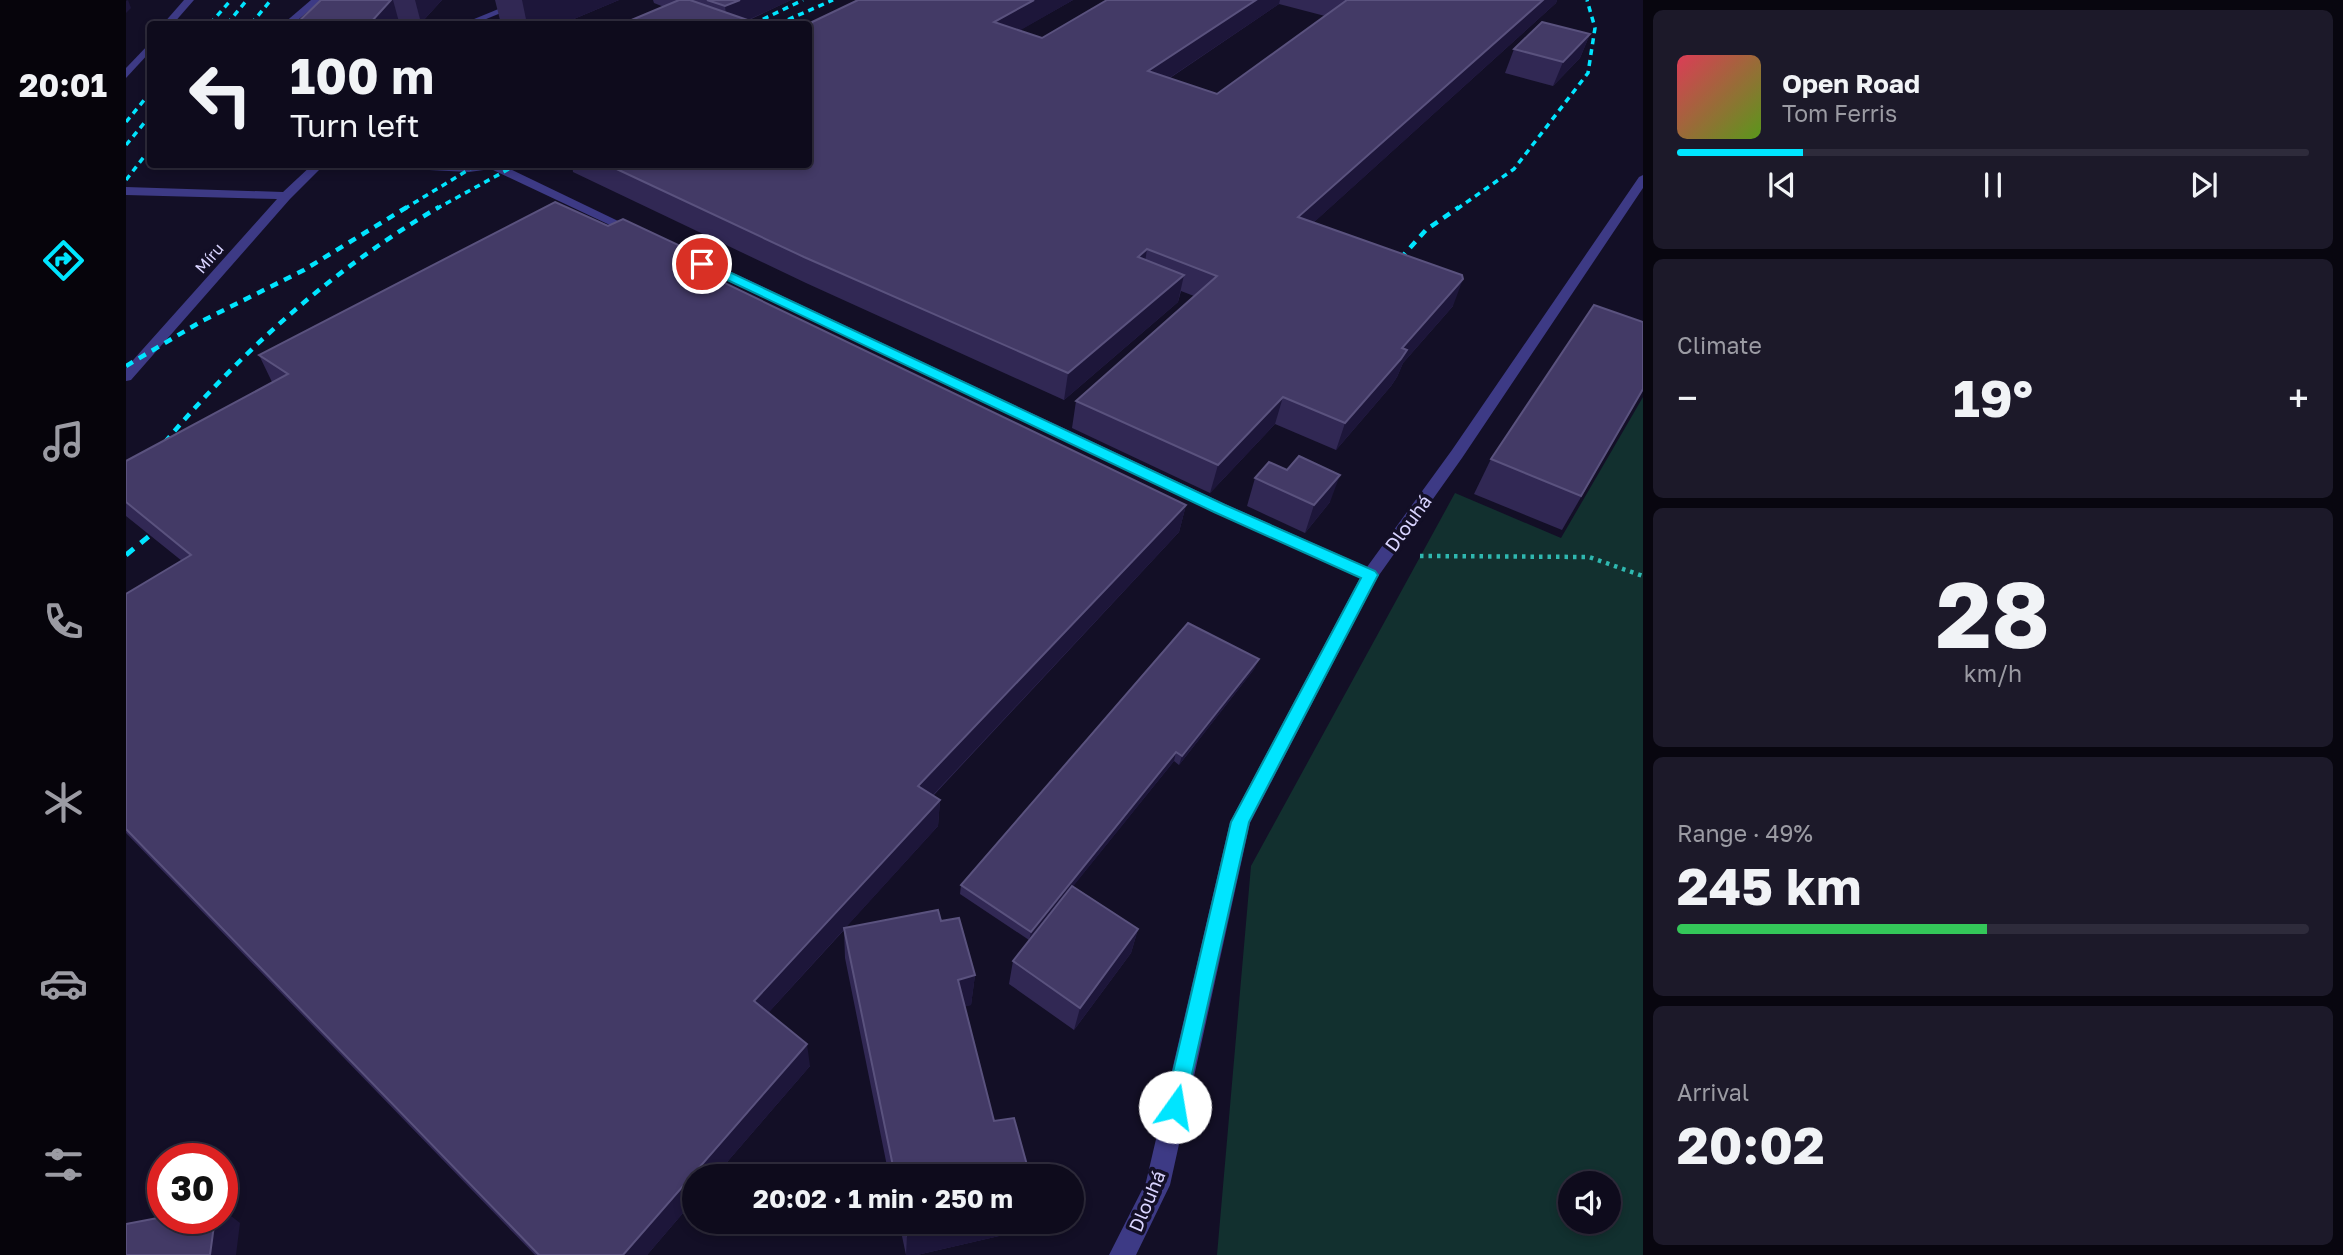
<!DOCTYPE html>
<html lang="en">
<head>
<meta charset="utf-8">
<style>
	body { margin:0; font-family:"Golos Text",sans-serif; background:#1c1929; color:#f1f3f6; height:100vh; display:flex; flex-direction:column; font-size:26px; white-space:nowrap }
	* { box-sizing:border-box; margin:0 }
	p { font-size:23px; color:#9b9ba3 }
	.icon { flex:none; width:38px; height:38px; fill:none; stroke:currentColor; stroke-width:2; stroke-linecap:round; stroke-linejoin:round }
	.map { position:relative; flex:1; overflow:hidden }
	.drawer { display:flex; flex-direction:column; gap:10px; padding:10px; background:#08060f; width:700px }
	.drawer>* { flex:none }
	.banner { position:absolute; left:21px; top:21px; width:665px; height:147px; border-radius:7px; box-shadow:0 4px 10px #0003,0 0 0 2px #2e2b3b; background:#0e0b1c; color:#f1f3f6; overflow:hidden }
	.tools { position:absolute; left:1432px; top:1171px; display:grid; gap:14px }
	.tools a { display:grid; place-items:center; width:63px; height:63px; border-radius:50%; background:#0e0b1c; box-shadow:0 4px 10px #0003,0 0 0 2px #2e2b3b; font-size:35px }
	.speed { position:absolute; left:21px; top:1143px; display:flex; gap:14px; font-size:35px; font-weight:700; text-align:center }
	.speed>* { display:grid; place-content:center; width:91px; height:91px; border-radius:50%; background:#0e0b1c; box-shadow:0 4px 10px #0003,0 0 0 2px #2e2b3b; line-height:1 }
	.speed .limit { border:10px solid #d22; background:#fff; color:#111 }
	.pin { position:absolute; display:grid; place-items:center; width:60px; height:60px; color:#fff; margin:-30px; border:4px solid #fff; border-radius:50%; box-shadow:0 2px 7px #0007 }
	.me { position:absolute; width:77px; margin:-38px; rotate:13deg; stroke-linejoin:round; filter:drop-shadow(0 0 5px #0008) }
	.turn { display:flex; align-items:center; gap:24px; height:147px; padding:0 28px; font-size:32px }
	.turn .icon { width:91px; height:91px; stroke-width:2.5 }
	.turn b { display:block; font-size:49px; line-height:60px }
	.big { font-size:52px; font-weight:700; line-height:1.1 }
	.drawer .tile { flex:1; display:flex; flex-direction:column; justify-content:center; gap:10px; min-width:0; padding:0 24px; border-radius:10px; background:#1c1929 }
	.drawer .dial { align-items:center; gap:0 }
	.dial b { font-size:91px; line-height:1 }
	.song { display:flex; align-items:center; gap:21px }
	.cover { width:84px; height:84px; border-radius:10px; background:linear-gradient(135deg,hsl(350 70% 55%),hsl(90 70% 35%)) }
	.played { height:7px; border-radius:4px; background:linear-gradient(90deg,#00e5ff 20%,#2e2b3b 20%) }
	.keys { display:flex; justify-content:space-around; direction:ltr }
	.heat { display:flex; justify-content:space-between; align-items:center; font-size:38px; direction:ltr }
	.charge { height:10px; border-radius:5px; background:linear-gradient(90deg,#34c759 49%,#2e2b3b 0) }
	.trip { position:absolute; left:556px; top:1164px; width:402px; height:70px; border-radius:35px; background:#0e0b1c; box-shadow:0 4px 10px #0003,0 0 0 2px #2e2b3b; font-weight:700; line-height:70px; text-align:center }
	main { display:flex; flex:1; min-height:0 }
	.tab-bar { display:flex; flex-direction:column; width:126px; justify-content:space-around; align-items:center; background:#06040b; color:#9b9ba3 }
	.tab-bar .icon { width:49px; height:49px }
	.tab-bar .on { color:#00e5ff }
	.tab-bar b { font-size:32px; color:#f1f3f6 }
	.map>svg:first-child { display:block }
	.green { fill:#12302f; fill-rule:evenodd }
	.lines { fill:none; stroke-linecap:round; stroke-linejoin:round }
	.path { stroke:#2fb8b0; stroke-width:4.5; stroke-dasharray:3.5 5; stroke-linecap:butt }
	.minor { fill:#3d3a85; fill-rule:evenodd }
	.rail-far2 { stroke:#00e5ff; stroke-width:3.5; stroke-dasharray:6 5; stroke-linecap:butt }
	.rail-far1 { stroke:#00e5ff; stroke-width:4.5; stroke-dasharray:8 7; stroke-linecap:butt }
	.rail { stroke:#00e5ff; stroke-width:5; stroke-dasharray:10 9; stroke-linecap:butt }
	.wall { fill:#312854; fill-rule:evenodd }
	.shaded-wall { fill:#1d163a }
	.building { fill:#433a66; stroke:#5a527e; stroke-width:2 }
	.route { fill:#00e5ff; stroke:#0095a6; stroke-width:2 }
	.labels { text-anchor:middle; stroke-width:7; stroke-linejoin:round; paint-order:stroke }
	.far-street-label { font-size:16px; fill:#d9d4ff; stroke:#130f26 }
	.street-label { font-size:19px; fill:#d9d4ff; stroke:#130f26 }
</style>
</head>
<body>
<main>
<nav class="tab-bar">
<b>20:01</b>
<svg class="icon on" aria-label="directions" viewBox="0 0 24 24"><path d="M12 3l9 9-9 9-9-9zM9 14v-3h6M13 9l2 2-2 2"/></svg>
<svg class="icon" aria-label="music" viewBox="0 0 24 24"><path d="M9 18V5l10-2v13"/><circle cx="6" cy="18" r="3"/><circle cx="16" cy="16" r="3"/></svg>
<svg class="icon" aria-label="phone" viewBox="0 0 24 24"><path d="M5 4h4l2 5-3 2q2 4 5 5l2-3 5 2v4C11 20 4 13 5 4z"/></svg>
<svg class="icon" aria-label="climate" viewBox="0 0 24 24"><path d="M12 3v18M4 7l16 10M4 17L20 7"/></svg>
<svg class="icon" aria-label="car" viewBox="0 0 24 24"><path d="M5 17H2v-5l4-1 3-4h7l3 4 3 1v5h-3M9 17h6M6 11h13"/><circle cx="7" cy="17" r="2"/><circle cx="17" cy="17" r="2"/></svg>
<svg class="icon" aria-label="filters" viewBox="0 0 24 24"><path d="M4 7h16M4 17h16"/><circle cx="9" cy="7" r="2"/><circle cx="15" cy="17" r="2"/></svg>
</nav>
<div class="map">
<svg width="1517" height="1255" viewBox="0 0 1517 1255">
	<rect width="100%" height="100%" fill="#130f26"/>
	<path class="green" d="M1517,397v858h-426l34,-389 204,-373 106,45zM1444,1183h38v39h-38z"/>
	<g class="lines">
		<polyline class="path" points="1294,556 1463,557 1517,576"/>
		<g class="minor">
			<polygon points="58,0 68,0 47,24 37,24"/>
			<polygon points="185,0 196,0 167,24 157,24"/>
			<polygon points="394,0 407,0 348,24 336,24"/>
			<polygon points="24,43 24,52 0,78 0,68"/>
			<polygon points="187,164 199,164 164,199 5,380 0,381 0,368 151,199 0,195 0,187 157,192"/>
			<polygon points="238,164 379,164 378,166 515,232 505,235 365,169 343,172 243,167"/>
			<polygon points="1517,175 1517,188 1336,458 1251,578 1124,823 1044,1185 1010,1255 983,1255 1020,1182 1104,822 1234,578 1087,512 573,265 574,262 584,262 1099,504 1241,567 1326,450 1513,177"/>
		</g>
		<g class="rail-far2">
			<polyline points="84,24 105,0"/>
			<polyline points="101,24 121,0"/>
			<polyline points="125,24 145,0"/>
			<polyline points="627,24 677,0"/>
			<polyline points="652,24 707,0"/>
			<polyline points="0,122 24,93"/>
			<polyline points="0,145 24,116"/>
			<polyline points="0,180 24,149"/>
			<polyline points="278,209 352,164"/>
			<polyline points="310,209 392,164"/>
			<polyline points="1331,209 1388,169 1462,73 1469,28 1461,0"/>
		</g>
		<g class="rail-far1">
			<polyline points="1264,270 1300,230 1333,207"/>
			<polyline points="0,366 76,321 178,270 281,207"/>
			<path d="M29,454c82,-99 173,-182 284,-247"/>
		</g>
		<polyline class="rail" points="0,555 38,524"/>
	</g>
	<g class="wall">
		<polygon points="195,0 316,0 295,23 273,22"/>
		<polygon points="369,0 493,0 436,24 375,24"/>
		<polygon points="527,0 665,0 621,21 538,7 528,3"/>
		<path d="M732,0h215l-53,30 22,8 65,-38h450l-1,3 -242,219 139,84 -50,57 -6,14 -6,9 -55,64 -61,-26 -65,69 -138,-65 4,-27 118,-105 -13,-5 -3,11 -114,98 -258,-117 -233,-111 -1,-8h236zM1153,4l46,12 -108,78 -47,-16z"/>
		<polygon points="1464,34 1454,58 1427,86 1379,73 1388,49"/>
		<polygon points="482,226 599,267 601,284 1060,505 1053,532 807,796 814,800 812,826 719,928 815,921 849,975 845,1005 838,1006 868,1121 904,1176 763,1176 719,958 718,930 642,1013 684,1066 589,1176 569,1176 569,1199 521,1255 409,1255 0,833 0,594 56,561 0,516 0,461 146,382 133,355"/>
		<polygon points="1517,390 1436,530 1348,494 1365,459"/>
		<polygon points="1129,478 1204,502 1179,533 1121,506"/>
		<polygon points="1129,668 1053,765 1048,761 947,886 1012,929 1005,953 948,1030 883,984 887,961 903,940 834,894 835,885"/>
		<polygon points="773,1222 889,1222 886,1233 791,1255 780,1255"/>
	</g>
	<g class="shaded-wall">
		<polygon points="2,0 5,8 0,13 0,1"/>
		<polygon points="265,0 267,0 273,22 271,24 246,24 245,22"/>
		<polygon points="289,0 316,0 295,23"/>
		<polygon points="396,0 493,0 436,24 401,24"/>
		<polygon points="614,0 665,0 613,24 601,24 599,6"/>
		<polygon points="908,0 947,0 867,46 868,22"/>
		<polygon points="1130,0 1154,0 1153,4 1018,95 1022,71"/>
		<polygon points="1417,0 1431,0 1430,3 1165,243 1172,217"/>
		<polygon points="1464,34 1454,58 1427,86 1437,62"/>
		<polygon points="1021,249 1017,276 1012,257"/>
		<polygon points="599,267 602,293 584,276"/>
		<polygon points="1058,275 1052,302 938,400 942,373"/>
		<polygon points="1337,279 1327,306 1277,363 1271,377 1265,386 1210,450 1219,423 1276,348"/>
		<polygon points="1157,397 1149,424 1084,493 1092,465"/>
		<polygon points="1214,475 1204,502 1179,533 1188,505"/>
		<polygon points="1060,505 1053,532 791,812 792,786"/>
		<polygon points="1133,659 1129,668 1053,765 1056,756"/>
		<polygon points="1050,752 1048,761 903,941 905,932"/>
		<polygon points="814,800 812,826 632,1024 628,1001"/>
		<polygon points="1012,929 1005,953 948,1030 954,1008"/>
		<polygon points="849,975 845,1005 829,1009 832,980"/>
		<polygon points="681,1044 684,1066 589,1176 569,1176 569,1199 521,1255 497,1255"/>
		<polygon points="96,1209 114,1223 110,1255 84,1255 89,1218 96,1218"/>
		<polygon points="843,1222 889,1222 886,1233 791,1255 780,1255 781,1235"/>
	</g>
	<g class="building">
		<polygon points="195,0 265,0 245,22 253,22 251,24 170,24"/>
		<polygon points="553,0 564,0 633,24 496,24"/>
		<polygon points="581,0 614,0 599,6"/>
		<polygon points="732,0 908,0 868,22 916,38 981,0 1130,0 1022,71 1091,94 1221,0 1417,0 1172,217 1336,275 1337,279 1276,348 1281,350 1275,359 1219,423 1157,397 1092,465 950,401 1091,276 1021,249 1012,257 1058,275 942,373 678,257 480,164 682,164 682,24"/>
		<polygon points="1416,22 1464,34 1437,62 1388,49"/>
		<polygon points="429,202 482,226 497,219 599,267 584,276 1060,505 792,786 814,800 628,1001 681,1044 497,1255 413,1255 0,829 0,594 65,555 0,502 0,461 162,374 133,355"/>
		<polygon points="1468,305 1517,322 1517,389 1455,496 1365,459"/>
		<polygon points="1173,456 1214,475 1188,505 1129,478 1143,462 1161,470"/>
		<polygon points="1062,623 1133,659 1056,756 1050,752 905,932 835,885"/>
		<polygon points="946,886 1012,929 954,1008 887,961"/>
		<polygon points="812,910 815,921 833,918 849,975 832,980 868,1121 888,1118 904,1176 769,1176 718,928"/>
		<polygon points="37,1217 37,1218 89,1218 84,1255 0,1255 0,1224"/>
		<polygon points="778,1222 843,1222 781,1235"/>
	</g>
	<polygon class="route" points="572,261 580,261 1099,505 1249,571 1252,575 1123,822 1057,1114 1049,1118 1042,1114 1039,1107 1105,822 1235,578 1088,512 572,266"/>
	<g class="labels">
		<g class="far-street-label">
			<text transform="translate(83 258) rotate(-49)" y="6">Míru</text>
		</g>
		<g class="street-label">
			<text transform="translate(1282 523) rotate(-54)" y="7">Dlouhá</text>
			<text transform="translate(1021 1201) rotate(-67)" y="7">Dlouhá</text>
		</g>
	</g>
</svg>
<div class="tools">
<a><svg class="icon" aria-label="sound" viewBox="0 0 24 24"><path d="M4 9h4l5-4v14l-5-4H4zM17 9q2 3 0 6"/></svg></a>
</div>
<div class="speed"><div class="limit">30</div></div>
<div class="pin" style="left:576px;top:264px;background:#d93025"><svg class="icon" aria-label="arrive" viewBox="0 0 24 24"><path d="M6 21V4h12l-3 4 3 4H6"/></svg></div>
<svg class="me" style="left:1049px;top:1107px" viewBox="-20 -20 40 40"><circle r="19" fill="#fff"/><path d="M0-13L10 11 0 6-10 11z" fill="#00e5ff"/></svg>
<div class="trip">20:02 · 1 min · 250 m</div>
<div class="banner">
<div class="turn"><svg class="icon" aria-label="left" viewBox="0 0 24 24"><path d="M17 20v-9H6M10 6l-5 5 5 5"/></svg><div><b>100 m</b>Turn left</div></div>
</div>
</div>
<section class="drawer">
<div class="tile">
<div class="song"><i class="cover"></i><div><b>Open Road</b><p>Tom Ferris</p></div></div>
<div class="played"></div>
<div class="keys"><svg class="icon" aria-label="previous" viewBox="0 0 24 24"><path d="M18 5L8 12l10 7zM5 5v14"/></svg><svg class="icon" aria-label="pause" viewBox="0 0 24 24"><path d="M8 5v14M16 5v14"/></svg><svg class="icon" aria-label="next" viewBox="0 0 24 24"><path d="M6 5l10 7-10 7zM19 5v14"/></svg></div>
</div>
<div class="tile"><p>Climate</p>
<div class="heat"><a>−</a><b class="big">19°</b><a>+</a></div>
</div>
<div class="tile dial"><b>28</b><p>km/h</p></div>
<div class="tile"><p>Range · 49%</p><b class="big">245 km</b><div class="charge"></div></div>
<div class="tile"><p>Arrival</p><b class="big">20:02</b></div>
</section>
</main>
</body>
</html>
